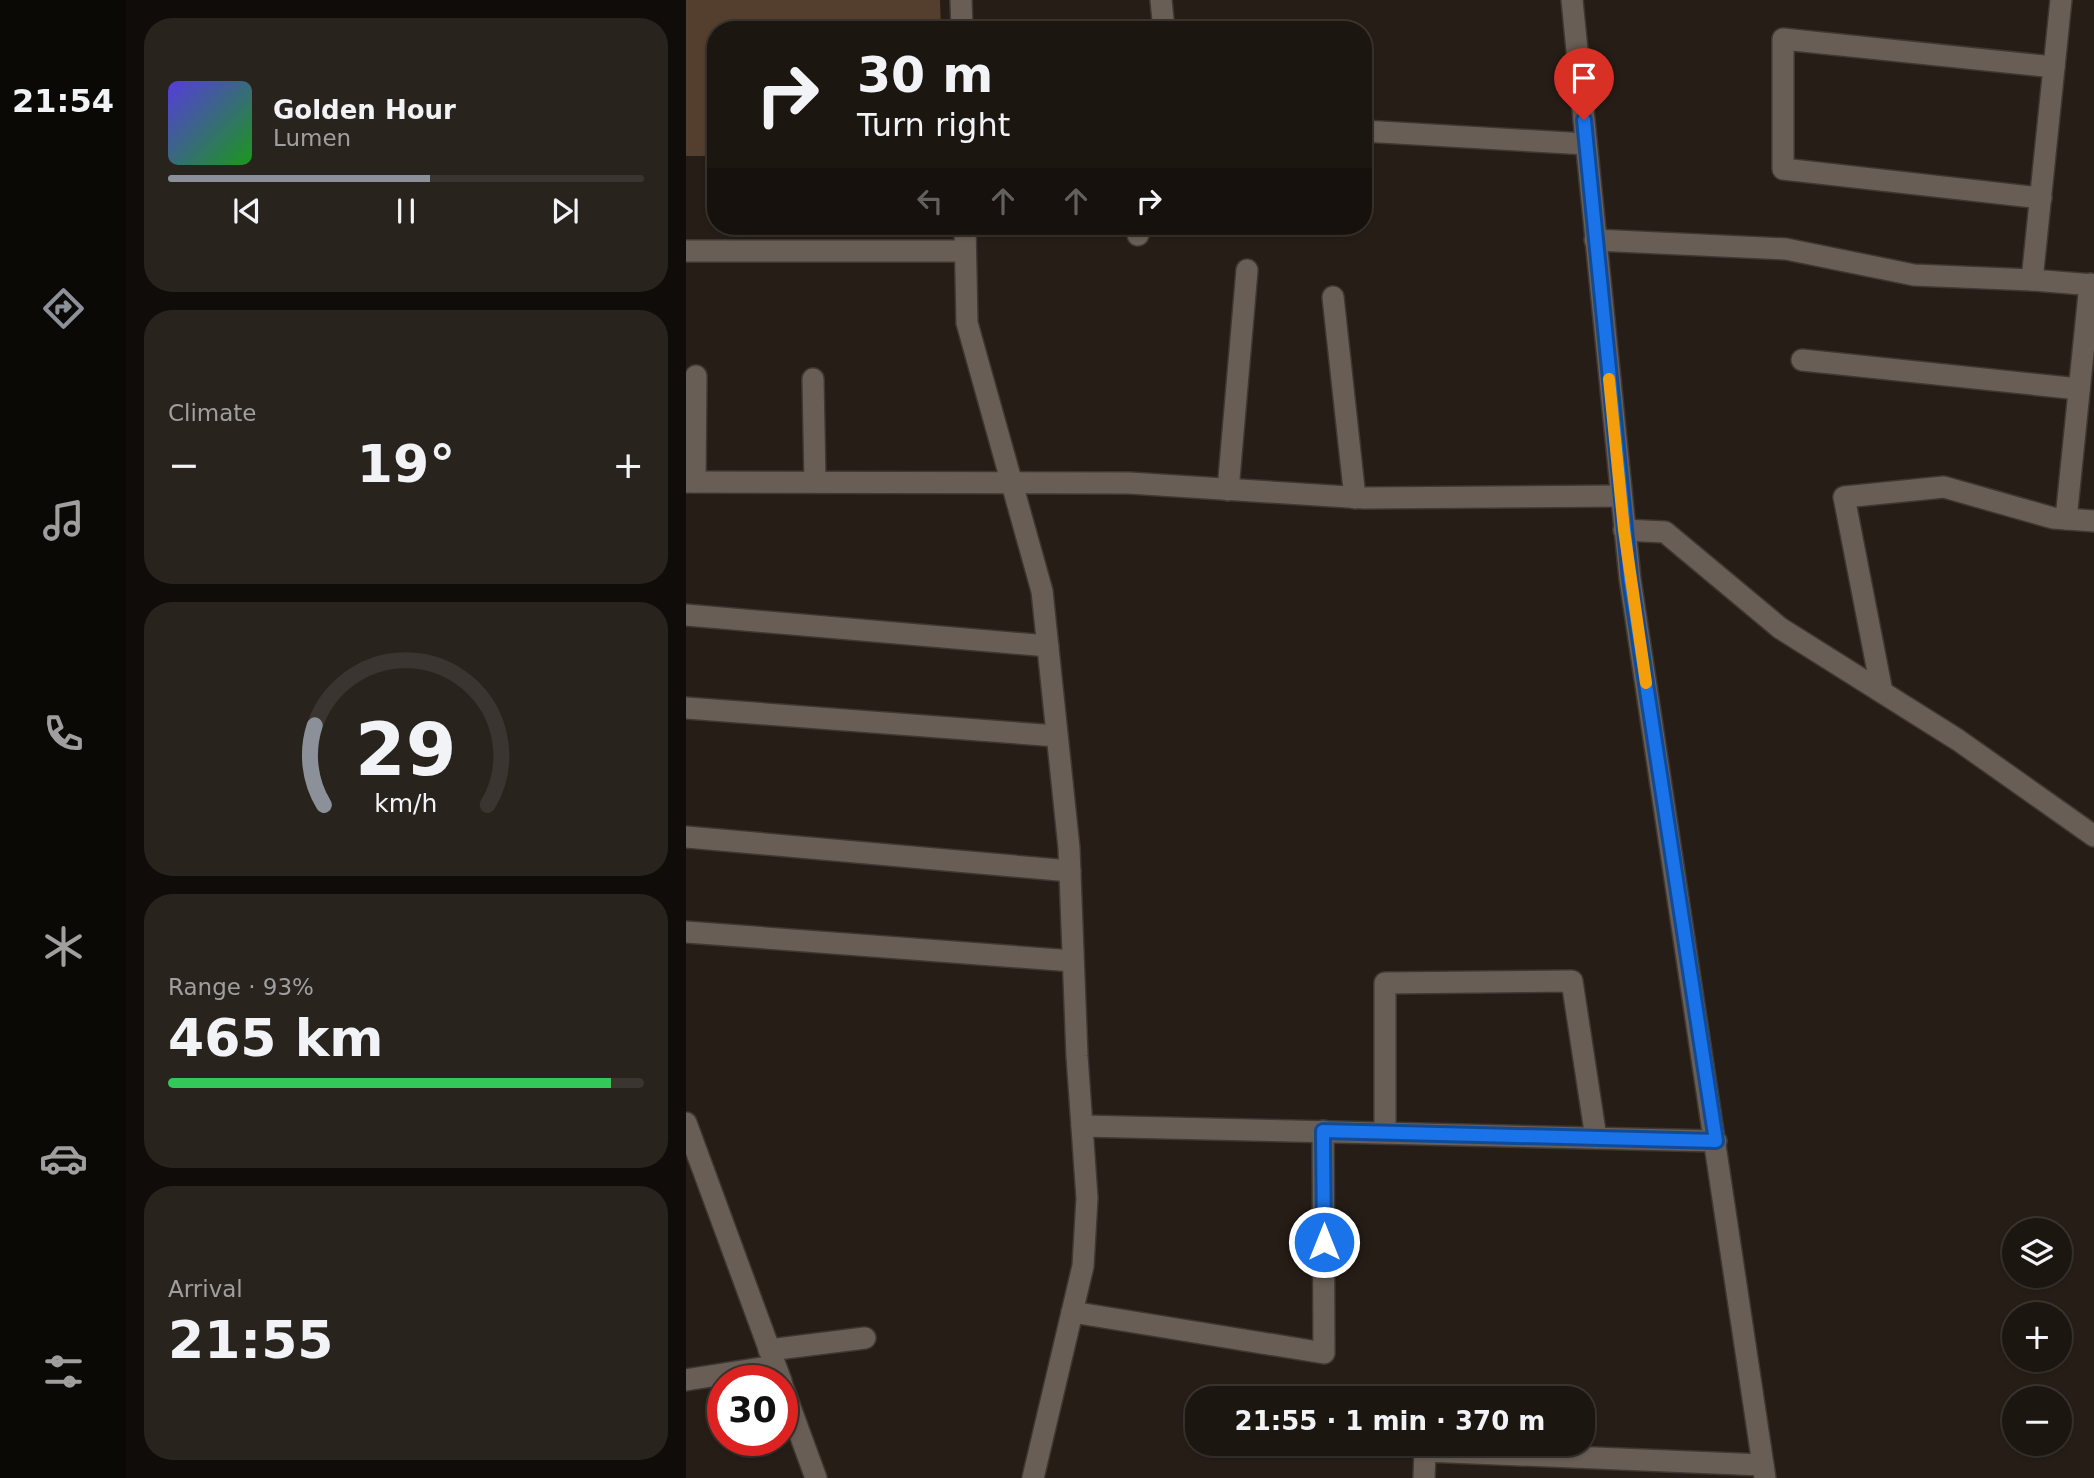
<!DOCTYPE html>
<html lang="en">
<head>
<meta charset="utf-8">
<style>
	body { margin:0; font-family:"DejaVu Sans",sans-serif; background:#29231e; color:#f1f3f6; height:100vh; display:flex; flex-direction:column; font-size:26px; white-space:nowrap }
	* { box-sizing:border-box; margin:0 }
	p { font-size:23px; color:#a09f9f }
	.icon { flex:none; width:38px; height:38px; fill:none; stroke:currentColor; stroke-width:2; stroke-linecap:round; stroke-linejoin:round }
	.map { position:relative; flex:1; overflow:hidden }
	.side { display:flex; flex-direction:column; gap:18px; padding:18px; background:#0f0c09; width:560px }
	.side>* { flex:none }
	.top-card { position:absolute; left:21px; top:21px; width:665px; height:214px; border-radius:28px; box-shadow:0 2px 5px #0004,0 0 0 2px #3a3530; background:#1c1610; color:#f1f3f6; overflow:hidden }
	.controls { position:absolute; left:1316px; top:1218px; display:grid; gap:14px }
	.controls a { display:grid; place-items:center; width:70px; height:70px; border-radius:50%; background:#1c1610; box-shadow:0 2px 5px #0004,0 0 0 2px #3a3530; font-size:35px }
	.speed { position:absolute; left:21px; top:1365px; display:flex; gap:14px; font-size:35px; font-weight:700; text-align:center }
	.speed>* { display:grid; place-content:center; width:91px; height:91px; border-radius:50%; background:#1c1610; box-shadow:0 2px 5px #0004,0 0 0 2px #3a3530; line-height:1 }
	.speed .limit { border:10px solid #d22; background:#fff; color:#111 }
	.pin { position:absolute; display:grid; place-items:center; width:60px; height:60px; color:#fff; margin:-72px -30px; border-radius:50% 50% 50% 0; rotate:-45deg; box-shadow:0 0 7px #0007 }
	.pin .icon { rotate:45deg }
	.me { position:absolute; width:77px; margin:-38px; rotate:0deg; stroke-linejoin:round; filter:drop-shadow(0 0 5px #0008) }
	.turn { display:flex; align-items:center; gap:24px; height:147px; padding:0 35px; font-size:32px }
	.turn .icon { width:91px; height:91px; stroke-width:2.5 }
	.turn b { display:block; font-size:49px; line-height:60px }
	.lanes { display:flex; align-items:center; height:66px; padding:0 35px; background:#0003; justify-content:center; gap:35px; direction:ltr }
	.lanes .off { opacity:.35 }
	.big { font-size:52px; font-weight:800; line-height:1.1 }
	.side .card { flex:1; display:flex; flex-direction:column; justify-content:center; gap:10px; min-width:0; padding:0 24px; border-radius:28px; background:#29231e }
	.side .dial { align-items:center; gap:0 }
	.dial svg { height:182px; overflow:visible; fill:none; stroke:#3a3530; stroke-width:7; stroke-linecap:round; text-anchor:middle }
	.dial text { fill:#f1f3f6; stroke:none }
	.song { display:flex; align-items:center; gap:21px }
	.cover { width:84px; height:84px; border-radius:10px; background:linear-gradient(135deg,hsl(250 70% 55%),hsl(120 70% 35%)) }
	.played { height:7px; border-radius:4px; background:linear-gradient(90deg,#8c9099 55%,#3a3530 55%) }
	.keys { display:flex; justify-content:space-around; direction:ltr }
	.heat { display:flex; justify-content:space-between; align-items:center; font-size:38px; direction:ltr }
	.charge { height:10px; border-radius:5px; background:linear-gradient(90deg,#34c759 93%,#3a3530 0) }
	.trip { position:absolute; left:499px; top:1386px; width:410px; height:70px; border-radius:28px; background:#1c1610; box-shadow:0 2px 5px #0004,0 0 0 2px #3a3530; font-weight:800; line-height:70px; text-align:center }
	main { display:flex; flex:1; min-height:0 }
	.tab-bar { display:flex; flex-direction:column; width:126px; justify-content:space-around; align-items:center; background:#0b0906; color:#a09f9f }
	.tab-bar .icon { width:49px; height:49px }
	.tab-bar .on { color:#8c9099 }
	.tab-bar b { font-size:32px; color:#f1f3f6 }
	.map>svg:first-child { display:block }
	.green { fill:#543e2d }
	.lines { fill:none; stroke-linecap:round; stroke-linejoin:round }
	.minor-casing { stroke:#3e3732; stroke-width:24 }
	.tertiary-casing { stroke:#3e3732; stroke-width:24 }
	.minor { stroke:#695e55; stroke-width:21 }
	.tertiary { stroke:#695e55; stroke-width:21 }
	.route-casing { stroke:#114b97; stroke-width:18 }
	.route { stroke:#1a73e8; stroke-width:12 }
	.slow { stroke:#f59e0b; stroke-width:12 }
</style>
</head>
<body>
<main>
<nav class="tab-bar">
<b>21:54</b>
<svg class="icon on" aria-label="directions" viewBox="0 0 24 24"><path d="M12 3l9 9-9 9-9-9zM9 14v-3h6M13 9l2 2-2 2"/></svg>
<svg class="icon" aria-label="music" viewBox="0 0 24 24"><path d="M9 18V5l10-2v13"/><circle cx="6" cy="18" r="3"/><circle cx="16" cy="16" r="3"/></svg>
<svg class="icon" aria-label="phone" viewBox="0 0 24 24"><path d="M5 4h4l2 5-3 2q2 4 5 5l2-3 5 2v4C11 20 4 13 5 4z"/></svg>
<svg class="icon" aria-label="climate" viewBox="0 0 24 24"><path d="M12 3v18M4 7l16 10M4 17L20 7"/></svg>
<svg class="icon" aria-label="car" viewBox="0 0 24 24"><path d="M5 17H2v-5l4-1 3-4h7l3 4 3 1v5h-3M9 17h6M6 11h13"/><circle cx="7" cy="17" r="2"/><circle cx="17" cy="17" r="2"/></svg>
<svg class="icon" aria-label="filters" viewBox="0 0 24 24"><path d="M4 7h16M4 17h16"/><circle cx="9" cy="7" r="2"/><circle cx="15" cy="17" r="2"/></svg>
</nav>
<section class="side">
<div class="card">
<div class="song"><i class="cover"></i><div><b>Golden Hour</b><p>Lumen</p></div></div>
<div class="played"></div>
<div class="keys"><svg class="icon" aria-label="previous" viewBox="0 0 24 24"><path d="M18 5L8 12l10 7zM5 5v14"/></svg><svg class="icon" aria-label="pause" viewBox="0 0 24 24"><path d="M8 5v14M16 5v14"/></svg><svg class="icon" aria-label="next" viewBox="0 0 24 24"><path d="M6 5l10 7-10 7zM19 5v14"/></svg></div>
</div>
<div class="card"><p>Climate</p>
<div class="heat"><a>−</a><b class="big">19°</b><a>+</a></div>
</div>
<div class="card dial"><svg viewBox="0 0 100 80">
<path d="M14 69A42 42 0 1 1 86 69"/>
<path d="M14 69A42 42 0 0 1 10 34" stroke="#8c9099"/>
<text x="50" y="56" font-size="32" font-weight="700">29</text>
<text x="50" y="72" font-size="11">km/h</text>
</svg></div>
<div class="card"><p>Range · 93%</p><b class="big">465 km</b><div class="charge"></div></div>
<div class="card"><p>Arrival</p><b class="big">21:55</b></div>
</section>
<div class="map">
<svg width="1408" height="1478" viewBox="0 0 1408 1478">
	<rect width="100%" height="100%" fill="#261d16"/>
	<polygon class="green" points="0,0 254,0 255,30 30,30 30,156 0,156"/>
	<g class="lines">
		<defs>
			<g id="minor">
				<polyline points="275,0 276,30"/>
				<polyline points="475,0 478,30"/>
				<polyline points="1375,0 1346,280 1408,285"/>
				<polyline points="677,131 900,144"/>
				<polyline points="1355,198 1097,169 1097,39 1368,67"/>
				<polyline points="279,226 281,323 356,591 383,848 391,1056 401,1198 397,1266 347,1478"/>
				<polyline points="452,235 454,226"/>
				<polyline points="909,240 1100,249 1228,275 1346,280"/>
				<polyline points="0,251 279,251"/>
				<polyline points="647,297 669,498"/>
				<polyline points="1116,360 1393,389"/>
				<polyline points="127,379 129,482"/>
				<polyline points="0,482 443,483 678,498 934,496"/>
				<polyline points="9,482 10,376"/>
				<polyline points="542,490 561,270"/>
				<polyline points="1380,519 1404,284"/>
				<polyline points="938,530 979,532 1094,628 1272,740 1408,836"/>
				<polyline points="0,615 362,646"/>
				<polyline points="1196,692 1158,497 1258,487 1367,518 1408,521"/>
				<polyline points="0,708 371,736"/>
				<polyline points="0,837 384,871"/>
				<polyline points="0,932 387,961"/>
				<polyline points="0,1123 95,1381"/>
				<polyline points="396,1126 1030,1141"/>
				<polyline points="699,1133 699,983 886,981 910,1138"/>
				<polyline points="386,1312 638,1353 637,1131"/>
				<polyline points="83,1350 179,1338"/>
				<polyline points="0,1380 89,1366"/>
				<polyline points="96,1385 130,1478"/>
				<polyline points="738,1478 739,1451 1077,1465"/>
			</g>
			<polyline id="tertiary" points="886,0 944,579 1079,1478"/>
		</defs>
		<use href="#minor" class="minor-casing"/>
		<use href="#tertiary" class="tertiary-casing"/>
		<use href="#minor" class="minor"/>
		<use href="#tertiary" class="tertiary"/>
	</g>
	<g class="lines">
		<defs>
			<polyline id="route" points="638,1242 637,1131 1030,1141 944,579 898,120"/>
		</defs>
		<use href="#route" class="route-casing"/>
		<use href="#route" class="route"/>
		<polyline class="slow" points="923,379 938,530 960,683"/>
	</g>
</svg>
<div class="controls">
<a><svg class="icon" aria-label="layers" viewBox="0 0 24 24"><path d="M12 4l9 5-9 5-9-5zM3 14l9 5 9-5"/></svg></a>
<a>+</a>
<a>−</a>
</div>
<div class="speed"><div class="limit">30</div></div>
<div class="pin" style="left:898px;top:120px;background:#d93025"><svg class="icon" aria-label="arrive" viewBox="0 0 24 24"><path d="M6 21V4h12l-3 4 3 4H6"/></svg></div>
<svg class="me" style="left:638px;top:1242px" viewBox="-20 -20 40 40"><circle r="17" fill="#1a73e8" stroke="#fff" stroke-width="3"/><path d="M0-11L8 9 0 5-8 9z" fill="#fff"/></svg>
<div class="trip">21:55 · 1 min · 370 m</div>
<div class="top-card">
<div class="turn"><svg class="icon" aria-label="right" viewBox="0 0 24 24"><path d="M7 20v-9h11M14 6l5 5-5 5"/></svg><div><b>30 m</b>Turn right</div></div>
<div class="lanes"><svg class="icon off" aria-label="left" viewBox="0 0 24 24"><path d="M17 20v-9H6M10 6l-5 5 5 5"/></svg><svg class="icon off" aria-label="ahead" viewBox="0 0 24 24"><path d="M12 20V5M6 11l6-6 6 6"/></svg><svg class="icon off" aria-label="ahead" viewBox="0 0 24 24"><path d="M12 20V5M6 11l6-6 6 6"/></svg><svg class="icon" aria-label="right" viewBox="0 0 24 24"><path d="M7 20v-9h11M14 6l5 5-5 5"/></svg></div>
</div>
</div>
</main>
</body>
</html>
